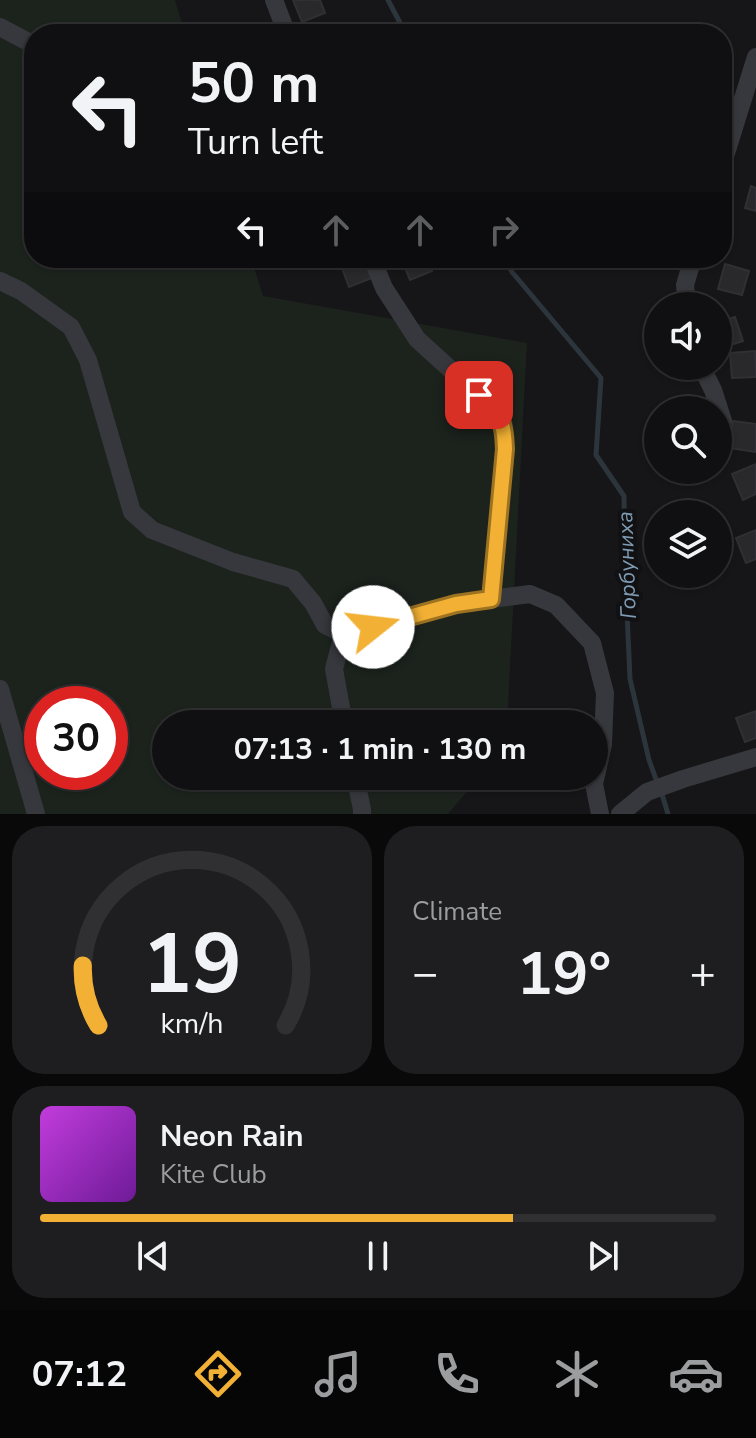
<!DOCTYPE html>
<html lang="en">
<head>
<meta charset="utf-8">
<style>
	body { margin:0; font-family:"Nunito Sans",sans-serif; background:#1e1e20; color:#f1f3f6; height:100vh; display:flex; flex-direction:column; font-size:30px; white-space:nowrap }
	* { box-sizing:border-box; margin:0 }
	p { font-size:26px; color:#9c9d9f }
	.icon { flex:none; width:44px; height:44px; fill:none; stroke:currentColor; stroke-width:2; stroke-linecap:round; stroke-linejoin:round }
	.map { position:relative; height:814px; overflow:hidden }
	.sheet { display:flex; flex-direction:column; gap:12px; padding:12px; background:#09090a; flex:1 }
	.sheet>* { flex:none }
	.hud { position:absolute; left:24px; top:24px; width:708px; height:244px; border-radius:32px; box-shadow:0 2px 6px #0004,0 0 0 2px #303032; background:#101012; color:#f1f3f6; overflow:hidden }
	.buttons { position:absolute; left:644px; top:292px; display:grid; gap:16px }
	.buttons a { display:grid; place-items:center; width:88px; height:88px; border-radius:50%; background:#101012; box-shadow:0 2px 6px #0004,0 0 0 2px #303032; font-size:40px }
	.speed { position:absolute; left:24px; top:686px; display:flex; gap:16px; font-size:40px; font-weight:700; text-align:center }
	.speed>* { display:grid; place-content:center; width:104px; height:104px; border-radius:50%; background:#101012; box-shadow:0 2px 6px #0004,0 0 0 2px #303032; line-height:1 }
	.speed .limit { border:12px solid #d22; background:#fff; color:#111 }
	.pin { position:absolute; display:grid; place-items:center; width:68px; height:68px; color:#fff; margin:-34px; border-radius:16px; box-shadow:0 4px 12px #0006 }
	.me { position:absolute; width:88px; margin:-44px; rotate:74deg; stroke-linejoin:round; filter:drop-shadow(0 0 6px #0008) }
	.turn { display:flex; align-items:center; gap:28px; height:168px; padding:0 32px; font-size:36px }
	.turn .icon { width:104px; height:104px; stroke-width:2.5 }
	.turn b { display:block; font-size:56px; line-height:68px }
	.lanes { display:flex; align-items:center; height:76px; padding:0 32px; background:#0003; justify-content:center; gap:40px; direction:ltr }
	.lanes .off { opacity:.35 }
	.big { font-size:60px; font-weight:700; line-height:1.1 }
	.sheet .widget { flex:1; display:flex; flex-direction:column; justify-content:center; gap:12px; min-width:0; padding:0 28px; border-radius:32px; background:#1e1e20 }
	.sheet .dial { align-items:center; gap:0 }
	.dial svg { height:208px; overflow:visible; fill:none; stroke:#303032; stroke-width:7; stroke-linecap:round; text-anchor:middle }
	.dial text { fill:#f1f3f6; stroke:none }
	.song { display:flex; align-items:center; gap:24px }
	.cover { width:96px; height:96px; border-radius:12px; background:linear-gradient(135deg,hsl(290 70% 55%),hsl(280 70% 35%)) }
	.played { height:8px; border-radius:4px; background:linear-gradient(90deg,#f2b134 70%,#303032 70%) }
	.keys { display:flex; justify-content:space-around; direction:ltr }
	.heat { display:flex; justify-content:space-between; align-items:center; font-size:44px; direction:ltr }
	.sheet .tiles { flex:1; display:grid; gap:12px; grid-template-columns:1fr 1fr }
	.widget:last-child { grid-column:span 2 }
	.trip { position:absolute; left:152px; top:710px; width:456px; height:80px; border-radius:40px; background:#101012; box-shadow:0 2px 6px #0004,0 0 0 2px #303032; font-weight:700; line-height:80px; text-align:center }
	.menu { display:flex; height:128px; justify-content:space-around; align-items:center; background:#060607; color:#9c9d9f }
	.menu .icon { width:56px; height:56px }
	.menu .current { color:#f2b134 }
	.menu b { font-size:36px; color:#f1f3f6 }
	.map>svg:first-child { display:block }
	.green { fill:#1c231d; fill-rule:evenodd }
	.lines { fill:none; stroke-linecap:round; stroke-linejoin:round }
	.stream { stroke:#2c353c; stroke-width:5 }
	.building { fill:#29292c; stroke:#303034; stroke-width:2 }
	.minor { stroke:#37383d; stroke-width:18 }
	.route-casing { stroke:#9d7322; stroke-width:20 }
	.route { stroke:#f2b134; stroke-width:14 }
	.labels { text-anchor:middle; stroke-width:8; stroke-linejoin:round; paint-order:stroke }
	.water-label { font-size:22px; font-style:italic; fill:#7f9bb3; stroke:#111113 }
</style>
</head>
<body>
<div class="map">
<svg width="756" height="814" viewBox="0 0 756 814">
	<rect width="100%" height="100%" fill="#161618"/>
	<path class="green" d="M0,0h175l10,34h-151v224h217l12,38 264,47 -20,381h-341v52h314l-32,38h-448zM42,704h68v68h-68z"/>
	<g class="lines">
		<g class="stream">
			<polyline points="388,0 406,34"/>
			<polyline points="504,258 512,272 601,378 596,455 624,496 625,567 630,679 649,760 657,782"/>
			<polyline points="661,791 668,814"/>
		</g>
	</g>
	<g class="building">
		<polygon points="293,0 320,0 325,13 302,22"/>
		<polygon points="751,186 756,188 756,211 745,208"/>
		<polygon points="360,258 364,258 372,278 349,287 341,265"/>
		<polygon points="401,258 427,258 432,271 410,280"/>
		<polygon points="725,264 749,271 742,295 718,289"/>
		<polygon points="735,317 743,341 718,349 718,322"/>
		<polygon points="755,351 756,377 732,378 730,353"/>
		<polygon points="733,421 756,424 756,452 729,448"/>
		<polygon points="756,464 756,494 743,500 732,474"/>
		<polygon points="756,530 756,559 746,563 736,538"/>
		<polygon points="756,711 756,738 745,742 736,718"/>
	</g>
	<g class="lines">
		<g class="minor">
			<polyline points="274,0 287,34"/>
			<polyline points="0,27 34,45"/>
			<polyline points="722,166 756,57"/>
			<polyline points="372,258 384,288 417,339 495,410 504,425 505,449 491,599"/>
			<polyline points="0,281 21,291 71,327 88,360 132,512 152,530 233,562 293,579 313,603 325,625 343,634 456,604 491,599 530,594 556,605 592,643 605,693 603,744 594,784 600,814"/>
			<polyline points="687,306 685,285 693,258"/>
			<polyline points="701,366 713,390 723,421"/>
			<polyline points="343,634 334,669 344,724"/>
			<polyline points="0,689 36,814"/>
			<polyline points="355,776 362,809 362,814"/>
			<polyline points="620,814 647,792 683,779 756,757"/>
		</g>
	</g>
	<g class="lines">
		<defs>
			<path id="route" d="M373,627l83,-23 35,-5 14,-150c-1,-30 -4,-33 -26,-54"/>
		</defs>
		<use href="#route" class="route-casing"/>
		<use href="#route" class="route"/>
	</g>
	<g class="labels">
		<g class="water-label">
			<text transform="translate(626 565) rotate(-92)" y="8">Горбуниха</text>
		</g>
	</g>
</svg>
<div class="buttons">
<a><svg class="icon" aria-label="sound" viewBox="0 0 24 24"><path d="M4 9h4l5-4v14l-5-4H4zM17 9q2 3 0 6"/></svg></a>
<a><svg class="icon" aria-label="search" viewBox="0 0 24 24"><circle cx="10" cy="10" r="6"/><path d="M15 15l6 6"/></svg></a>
<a><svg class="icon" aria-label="layers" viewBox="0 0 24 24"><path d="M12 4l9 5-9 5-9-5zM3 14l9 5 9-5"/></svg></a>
</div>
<div class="speed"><div class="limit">30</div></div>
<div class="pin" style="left:479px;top:395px;background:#d93025"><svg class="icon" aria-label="arrive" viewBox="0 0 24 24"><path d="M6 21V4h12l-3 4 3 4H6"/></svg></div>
<svg class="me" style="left:373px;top:627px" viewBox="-20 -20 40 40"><circle r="19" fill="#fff"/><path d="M0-13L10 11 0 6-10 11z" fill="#f2b134"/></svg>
<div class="trip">07:13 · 1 min · 130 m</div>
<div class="hud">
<div class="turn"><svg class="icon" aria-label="left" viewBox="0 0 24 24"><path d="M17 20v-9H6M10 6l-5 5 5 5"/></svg><div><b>50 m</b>Turn left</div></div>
<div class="lanes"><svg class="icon" aria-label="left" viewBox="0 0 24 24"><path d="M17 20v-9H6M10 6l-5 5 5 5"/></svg><svg class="icon off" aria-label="ahead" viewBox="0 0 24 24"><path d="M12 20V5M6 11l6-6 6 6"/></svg><svg class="icon off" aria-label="ahead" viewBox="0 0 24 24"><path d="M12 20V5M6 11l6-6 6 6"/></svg><svg class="icon off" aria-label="right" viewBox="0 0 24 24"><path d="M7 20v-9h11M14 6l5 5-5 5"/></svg></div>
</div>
</div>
<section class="sheet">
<div class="tiles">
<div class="widget dial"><svg viewBox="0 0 100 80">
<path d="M14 69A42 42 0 1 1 86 69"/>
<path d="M14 69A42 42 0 0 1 8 46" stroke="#f2b134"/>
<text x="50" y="56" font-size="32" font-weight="700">19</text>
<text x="50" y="72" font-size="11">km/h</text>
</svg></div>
<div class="widget"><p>Climate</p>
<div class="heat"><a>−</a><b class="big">19°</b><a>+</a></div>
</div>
<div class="widget">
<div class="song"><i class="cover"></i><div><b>Neon Rain</b><p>Kite Club</p></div></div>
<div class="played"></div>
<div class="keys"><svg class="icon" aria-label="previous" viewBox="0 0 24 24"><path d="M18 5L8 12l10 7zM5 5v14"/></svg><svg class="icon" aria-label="pause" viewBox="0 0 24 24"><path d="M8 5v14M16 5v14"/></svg><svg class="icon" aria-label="next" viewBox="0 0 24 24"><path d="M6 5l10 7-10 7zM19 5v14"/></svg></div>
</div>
</div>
</section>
<nav class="menu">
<b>07:12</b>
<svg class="icon current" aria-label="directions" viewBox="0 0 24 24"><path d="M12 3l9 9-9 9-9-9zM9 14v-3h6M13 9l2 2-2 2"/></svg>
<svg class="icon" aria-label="music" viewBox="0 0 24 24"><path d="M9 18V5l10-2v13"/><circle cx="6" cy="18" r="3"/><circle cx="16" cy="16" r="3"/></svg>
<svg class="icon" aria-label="phone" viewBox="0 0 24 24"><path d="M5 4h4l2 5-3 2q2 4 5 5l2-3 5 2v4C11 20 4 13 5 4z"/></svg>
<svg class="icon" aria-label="climate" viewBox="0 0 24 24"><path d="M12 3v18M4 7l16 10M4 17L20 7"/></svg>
<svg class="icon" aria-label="car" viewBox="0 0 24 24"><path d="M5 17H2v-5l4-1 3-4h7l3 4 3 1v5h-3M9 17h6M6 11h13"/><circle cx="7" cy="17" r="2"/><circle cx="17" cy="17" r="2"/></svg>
</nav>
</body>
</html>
